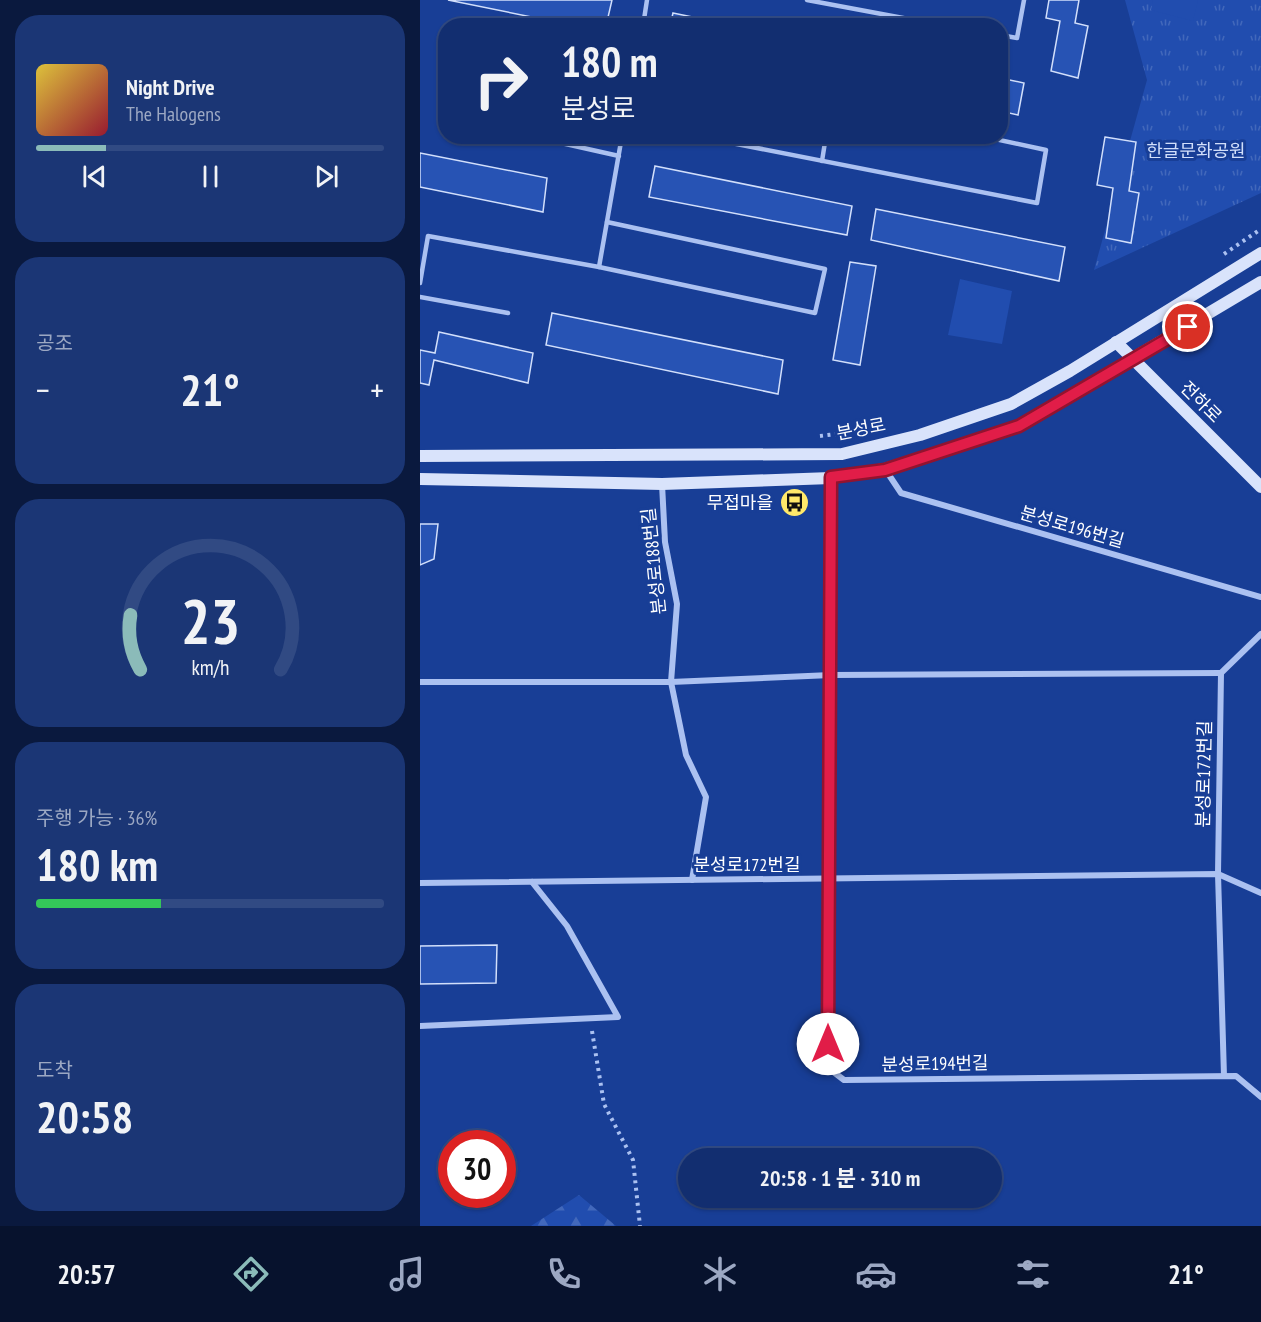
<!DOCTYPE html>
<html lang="ko">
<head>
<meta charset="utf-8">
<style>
	body { margin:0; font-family:"PT Sans Narrow","Noto Sans KR",sans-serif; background:#1b3675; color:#f1f3f6; height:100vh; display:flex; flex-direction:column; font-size:22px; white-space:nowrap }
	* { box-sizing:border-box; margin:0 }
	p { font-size:20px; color:#9ca8c3 }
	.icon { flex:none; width:33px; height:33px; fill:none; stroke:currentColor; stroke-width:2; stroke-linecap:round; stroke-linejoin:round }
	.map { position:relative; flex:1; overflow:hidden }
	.drawer { display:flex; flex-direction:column; gap:15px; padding:15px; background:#0a193e; width:420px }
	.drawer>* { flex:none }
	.hud { position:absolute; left:18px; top:18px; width:570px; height:126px; border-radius:24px; box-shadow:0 2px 4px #0004,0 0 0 2px #314a83; background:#122e70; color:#f1f3f6; overflow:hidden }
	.speed { position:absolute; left:18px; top:1130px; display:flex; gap:12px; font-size:30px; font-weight:700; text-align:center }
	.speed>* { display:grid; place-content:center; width:78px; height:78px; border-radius:50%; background:#122e70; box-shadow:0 2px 4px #0004,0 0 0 2px #314a83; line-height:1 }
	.speed .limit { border:9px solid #d22; background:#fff; color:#111 }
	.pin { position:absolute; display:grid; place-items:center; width:51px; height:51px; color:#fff; margin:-26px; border:3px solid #fff; border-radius:50%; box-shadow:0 2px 6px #0007 }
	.me { position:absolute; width:66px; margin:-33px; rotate:0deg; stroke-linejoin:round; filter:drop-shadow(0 0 4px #0008) }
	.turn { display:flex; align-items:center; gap:21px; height:126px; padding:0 24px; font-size:27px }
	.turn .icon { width:78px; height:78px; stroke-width:2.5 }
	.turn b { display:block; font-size:42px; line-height:51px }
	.big { font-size:45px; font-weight:700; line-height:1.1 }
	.drawer .widget { flex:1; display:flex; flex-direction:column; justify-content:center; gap:9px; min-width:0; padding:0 21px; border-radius:24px; background:#1b3675 }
	.drawer .dial { align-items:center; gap:0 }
	.dial svg { height:156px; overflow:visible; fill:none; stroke:#314a83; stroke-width:7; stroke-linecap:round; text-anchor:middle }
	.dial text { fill:#f1f3f6; stroke:none }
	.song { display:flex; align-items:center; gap:18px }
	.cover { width:72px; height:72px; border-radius:9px; background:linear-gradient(135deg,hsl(50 70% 55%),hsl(350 70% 35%)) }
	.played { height:6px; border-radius:3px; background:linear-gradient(90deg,#8bbbb9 20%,#314a83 20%) }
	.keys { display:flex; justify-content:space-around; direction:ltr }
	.heat { display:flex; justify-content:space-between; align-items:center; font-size:33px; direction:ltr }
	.charge { height:9px; border-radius:4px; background:linear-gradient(90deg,#34c759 36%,#314a83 0) }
	.trip { position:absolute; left:258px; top:1148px; width:324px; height:60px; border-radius:30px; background:#122e70; box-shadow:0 2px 4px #0004,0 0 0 2px #314a83; font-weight:700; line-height:60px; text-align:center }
	.tab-bar { display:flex; height:96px; justify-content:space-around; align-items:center; background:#07122d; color:#9ca8c3 }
	.tab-bar .icon { width:42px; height:42px }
	.tab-bar .active { color:#8bbbb9 }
	.tab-bar b { font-size:27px; color:#f1f3f6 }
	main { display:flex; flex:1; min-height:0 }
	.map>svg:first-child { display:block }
	.forest { fill:url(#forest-firs) }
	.park { fill:url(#park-tufts) }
	.pitch { fill:#214daf }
	.building { fill:#2753b4; stroke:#d2dffb; stroke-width:1.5 }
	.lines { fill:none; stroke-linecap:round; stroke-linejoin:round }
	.path { stroke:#abc1f1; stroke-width:4; stroke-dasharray:3 4.5; stroke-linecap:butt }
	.service { stroke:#abc1f1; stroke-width:4.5 }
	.minor { stroke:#abc1f1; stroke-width:6 }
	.secondary { stroke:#d9e3fb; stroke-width:12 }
	.route-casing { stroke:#92132f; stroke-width:15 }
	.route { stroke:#e11d48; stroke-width:10 }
	.labels { text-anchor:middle; stroke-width:6; stroke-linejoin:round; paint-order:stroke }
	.park-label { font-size:18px; fill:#d2dffb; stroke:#183e96 }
	.street-label { font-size:18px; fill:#fff; stroke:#183e96 }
	.poi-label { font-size:18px; fill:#fff; stroke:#183e96; text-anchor:end }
</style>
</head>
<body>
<main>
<section class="drawer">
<div class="widget">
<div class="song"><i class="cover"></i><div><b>Night Drive</b><p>The Halogens</p></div></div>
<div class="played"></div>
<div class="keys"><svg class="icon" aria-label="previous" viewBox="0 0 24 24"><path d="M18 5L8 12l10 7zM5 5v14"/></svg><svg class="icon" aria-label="pause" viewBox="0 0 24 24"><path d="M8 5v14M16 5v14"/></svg><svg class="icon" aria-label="next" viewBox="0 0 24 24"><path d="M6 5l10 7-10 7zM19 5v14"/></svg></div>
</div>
<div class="widget"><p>공조</p>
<div class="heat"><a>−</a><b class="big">21°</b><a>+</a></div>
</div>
<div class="widget dial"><svg viewBox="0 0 100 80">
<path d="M14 69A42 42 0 1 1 86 69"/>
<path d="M14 69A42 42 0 0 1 9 41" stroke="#8bbbb9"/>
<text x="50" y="56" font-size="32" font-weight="700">23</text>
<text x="50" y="72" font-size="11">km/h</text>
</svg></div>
<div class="widget"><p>주행 가능 · 36%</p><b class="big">180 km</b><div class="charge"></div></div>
<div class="widget"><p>도착</p><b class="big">20:58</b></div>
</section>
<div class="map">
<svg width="841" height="1226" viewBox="0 0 841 1226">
	<defs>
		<pattern id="forest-firs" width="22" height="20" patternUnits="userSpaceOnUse" patternTransform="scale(1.5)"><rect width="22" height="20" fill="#214daf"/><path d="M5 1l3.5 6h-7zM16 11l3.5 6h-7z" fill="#4268bb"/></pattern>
		<pattern id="park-tufts" width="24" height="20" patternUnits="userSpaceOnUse" patternTransform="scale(1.5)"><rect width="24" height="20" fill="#214daf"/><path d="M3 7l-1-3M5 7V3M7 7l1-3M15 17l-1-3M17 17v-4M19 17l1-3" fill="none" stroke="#4268bb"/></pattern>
	</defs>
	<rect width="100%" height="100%" fill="#183e96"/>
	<polygon class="forest" points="159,1195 196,1226 111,1226"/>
	<polygon class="park" points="705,0 841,0 841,193 674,270 727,80"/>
	<g class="pitch">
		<polygon points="733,0 778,0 773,21 731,10"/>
		<polygon points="540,279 592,291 582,344 528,335"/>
	</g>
	<g class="building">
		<polygon points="28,0 192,0 186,26 156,26"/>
		<polygon points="629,0 659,0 655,23 668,26 658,78 631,71 640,21 626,18"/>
		<polygon points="253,13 316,26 250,26"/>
		<polygon points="580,78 604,83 598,115 580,111"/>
		<polygon points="685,137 716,142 709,191 719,193 711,243 686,238 693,188 677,185"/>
		<polygon points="0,153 127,178 123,212 0,187"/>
		<polygon points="235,166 432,206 427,235 229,197"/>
		<polygon points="456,209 645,247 639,281 451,240"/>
		<polygon points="430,262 456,266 440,365 413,360"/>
		<polygon points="132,313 363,360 358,394 126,345"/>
		<polygon points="19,332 113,353 108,383 14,360 9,385 0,383 0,350 15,353"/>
		<polygon points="0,524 18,524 14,559 0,565"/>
		<polygon points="77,945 76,983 0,984 0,946"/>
	</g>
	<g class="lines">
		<g class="path">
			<polyline points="804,254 841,229"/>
			<polyline points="400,436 441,431"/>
			<polyline points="172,1031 184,1104 213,1160 220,1226"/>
		</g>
		<g class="service">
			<polyline points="387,0 526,26"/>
			<polyline points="223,26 227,0"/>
			<polyline points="580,35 597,38 604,0"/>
			<polyline points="110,136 199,156"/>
			<polyline points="276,136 617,203 626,150 561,136"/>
			<polyline points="402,161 406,136"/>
			<polyline points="179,267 202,136"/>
			<polyline points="0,283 8,236 179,267 395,313 405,269 187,222"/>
			<polyline points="0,297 88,313"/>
		</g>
		<g class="minor">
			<polyline points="465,469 481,493 841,597"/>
			<polyline points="411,478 407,1067 424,1080 816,1076 841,1097"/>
			<polyline points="242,484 245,542 257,604 251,682 266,755 286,797 272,880"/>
			<polyline points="801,673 798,874 804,1076"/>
			<polyline points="801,673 841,634"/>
			<polyline points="0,682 251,682 411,675 801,673"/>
			<polyline points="0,883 798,874 841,893"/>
			<polyline points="0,1026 198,1017 147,926 112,882"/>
		</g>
		<g class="secondary">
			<polyline points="696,342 841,487"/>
			<polyline points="0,456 422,454 500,435 591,404 650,371 841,253"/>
			<polyline points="0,479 242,484 411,478 465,469 599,426 841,282"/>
		</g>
	</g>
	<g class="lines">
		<defs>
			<polyline id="route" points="408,1044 411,477 465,470 599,426 768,327"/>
		</defs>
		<use href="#route" class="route-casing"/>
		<use href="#route" class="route"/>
	</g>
	<defs>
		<symbol id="bus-disc" viewBox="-11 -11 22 22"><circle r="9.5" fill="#ffe96a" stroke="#183e96"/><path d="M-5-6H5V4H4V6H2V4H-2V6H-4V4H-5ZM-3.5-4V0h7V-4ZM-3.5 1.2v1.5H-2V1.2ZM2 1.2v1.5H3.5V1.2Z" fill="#111"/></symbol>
	</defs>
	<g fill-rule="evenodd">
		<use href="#bus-disc" x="358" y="486" width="33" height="33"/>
	</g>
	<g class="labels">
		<g class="park-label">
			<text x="776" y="157">한글문화공원</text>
		</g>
		<g class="street-label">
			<text transform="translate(781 402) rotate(45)" y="6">전하로</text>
			<text transform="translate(441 429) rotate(-11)" y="6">분성로</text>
			<text transform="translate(652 527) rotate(16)" y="6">분성로196번길</text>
			<text transform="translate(234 561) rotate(-96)" y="6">분성로188번길</text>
			<text transform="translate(784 774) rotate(-89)" y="6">분성로172번길</text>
			<text x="327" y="871">분성로172번길</text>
			<text transform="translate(515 1064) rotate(-1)" y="6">분성로194번길</text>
		</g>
		<g class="poi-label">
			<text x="353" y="509">무접마을</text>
		</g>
	</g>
</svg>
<div class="speed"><div class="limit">30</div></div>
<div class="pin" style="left:768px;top:327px;background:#d93025"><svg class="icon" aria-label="arrive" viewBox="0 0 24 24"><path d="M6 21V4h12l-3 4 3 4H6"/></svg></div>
<svg class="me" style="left:408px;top:1044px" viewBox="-20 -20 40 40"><circle r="19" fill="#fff"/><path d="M0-13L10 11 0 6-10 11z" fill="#e11d48"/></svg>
<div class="trip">20:58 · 1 분 · 310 m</div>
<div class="hud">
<div class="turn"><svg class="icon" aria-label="right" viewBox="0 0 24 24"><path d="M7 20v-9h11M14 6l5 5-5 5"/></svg><div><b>180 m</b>분성로</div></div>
</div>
</div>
</main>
<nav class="tab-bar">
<b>20:57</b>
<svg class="icon active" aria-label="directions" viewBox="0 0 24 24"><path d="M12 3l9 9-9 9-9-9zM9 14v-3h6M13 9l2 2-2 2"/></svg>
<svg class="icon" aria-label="music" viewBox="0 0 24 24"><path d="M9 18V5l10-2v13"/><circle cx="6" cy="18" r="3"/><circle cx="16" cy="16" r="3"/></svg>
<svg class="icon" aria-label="phone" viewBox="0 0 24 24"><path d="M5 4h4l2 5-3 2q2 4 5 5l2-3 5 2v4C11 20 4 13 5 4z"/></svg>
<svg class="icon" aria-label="climate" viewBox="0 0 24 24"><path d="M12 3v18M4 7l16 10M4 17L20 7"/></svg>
<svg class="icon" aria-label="car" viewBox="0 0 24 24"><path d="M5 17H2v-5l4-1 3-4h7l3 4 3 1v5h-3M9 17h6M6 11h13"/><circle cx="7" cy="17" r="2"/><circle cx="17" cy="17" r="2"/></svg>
<svg class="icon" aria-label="filters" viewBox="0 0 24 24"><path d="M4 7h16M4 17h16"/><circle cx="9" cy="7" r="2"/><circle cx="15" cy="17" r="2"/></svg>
<b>21°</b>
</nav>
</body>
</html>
